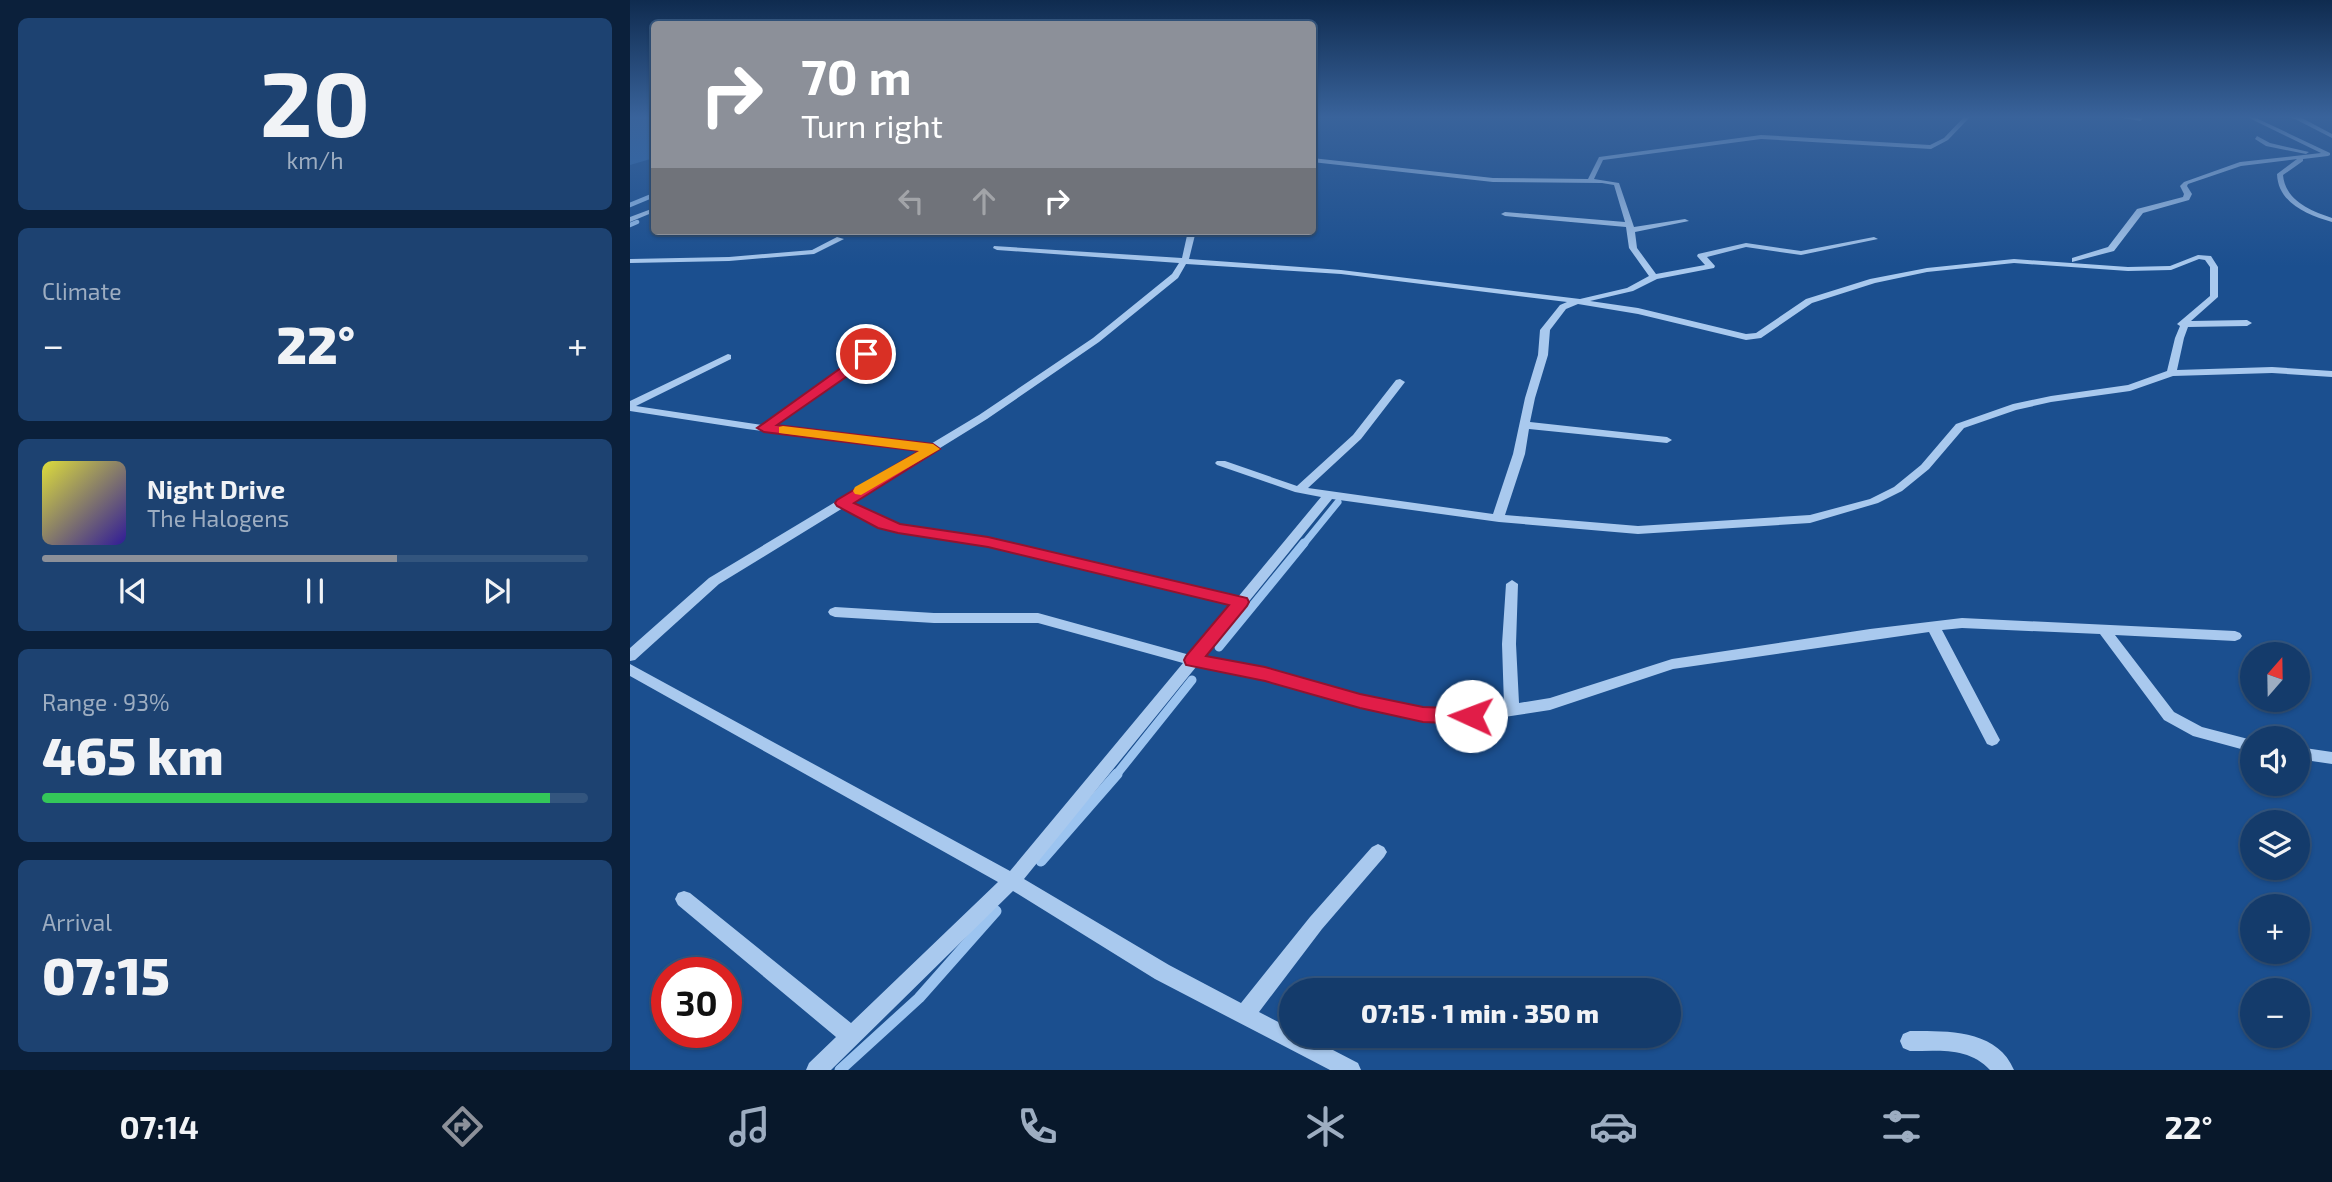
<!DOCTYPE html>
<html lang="en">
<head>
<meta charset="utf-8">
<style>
	body { margin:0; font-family:"Exo 2",sans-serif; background:#1d4271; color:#f1f3f6; height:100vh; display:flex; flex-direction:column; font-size:26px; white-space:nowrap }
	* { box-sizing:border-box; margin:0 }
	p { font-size:23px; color:#9dadc1 }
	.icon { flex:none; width:38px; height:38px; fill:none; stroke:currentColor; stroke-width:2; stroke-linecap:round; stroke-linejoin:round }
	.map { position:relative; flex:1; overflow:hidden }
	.side { display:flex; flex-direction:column; gap:18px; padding:18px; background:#0b203b; width:630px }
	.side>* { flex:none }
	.banner { position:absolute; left:21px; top:21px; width:665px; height:214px; border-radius:7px; box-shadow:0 2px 5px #0004,0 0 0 2px #33557e; background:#8c9099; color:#fff; overflow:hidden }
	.needle { width:46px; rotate:20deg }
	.fabs { position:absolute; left:1610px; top:642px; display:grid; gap:14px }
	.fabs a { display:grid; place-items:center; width:70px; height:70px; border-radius:50%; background:#143b6b; box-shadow:0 2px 5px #0004,0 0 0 2px #33557e; font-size:35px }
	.speed { position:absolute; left:21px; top:957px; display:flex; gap:14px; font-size:35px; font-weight:700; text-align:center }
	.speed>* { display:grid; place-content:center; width:91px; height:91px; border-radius:50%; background:#143b6b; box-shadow:0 2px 5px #0004,0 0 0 2px #33557e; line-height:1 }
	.speed .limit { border:10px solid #d22; background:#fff; color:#111 }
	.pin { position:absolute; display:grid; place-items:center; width:60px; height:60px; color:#fff; margin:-30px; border:4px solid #fff; border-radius:50%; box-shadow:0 2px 7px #0007 }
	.me { position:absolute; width:77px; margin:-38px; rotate:272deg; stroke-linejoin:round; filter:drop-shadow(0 0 5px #0008) }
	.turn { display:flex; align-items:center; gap:24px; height:147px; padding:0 35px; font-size:32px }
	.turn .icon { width:91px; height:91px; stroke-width:2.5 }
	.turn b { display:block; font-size:49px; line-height:60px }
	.lanes { display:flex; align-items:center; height:66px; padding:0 35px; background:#0003; justify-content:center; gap:35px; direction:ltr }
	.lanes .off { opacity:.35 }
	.big { font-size:52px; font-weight:800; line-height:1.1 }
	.side .tile { flex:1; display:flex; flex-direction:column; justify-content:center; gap:10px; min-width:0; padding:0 24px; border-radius:10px; background:#1d4271 }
	.side .dial { align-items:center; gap:0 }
	.dial b { font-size:91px; line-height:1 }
	.song { display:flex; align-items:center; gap:21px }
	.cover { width:84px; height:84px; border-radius:10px; background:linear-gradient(135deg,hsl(60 70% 55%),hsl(250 70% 35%)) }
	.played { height:7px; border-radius:4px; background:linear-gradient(90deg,#8c9099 65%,#33557e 65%) }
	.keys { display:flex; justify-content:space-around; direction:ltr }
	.heat { display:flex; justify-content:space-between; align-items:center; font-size:38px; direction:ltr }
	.charge { height:10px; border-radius:5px; background:linear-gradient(90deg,#34c759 93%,#33557e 0) }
	.trip { position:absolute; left:649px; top:978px; width:402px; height:70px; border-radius:35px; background:#143b6b; box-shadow:0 2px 5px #0004,0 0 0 2px #33557e; font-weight:800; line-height:70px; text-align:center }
	.tabs { display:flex; height:112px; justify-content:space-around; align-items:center; background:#08182b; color:#9dadc1 }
	.tabs .icon { width:49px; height:49px }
	.tabs .selected { color:#8c9099 }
	.tabs b { font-size:32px; color:#f1f3f6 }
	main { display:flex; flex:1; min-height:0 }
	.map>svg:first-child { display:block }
	.green { fill:#2e69ad }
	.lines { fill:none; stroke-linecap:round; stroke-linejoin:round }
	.stream-far3 { stroke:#9cc4f0; stroke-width:4.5 }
	.stream-far2 { stroke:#9cc4f0; stroke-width:7 }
	.stream-far1 { stroke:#9cc4f0; stroke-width:9 }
	.stream { stroke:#9cc4f0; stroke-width:11 }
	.minor { fill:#a9c9ee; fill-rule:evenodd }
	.route { fill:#e11d48; stroke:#92132f; stroke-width:2 }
	.slow { fill:#f59e0b }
</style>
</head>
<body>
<main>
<section class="side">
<div class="tile dial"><b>20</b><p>km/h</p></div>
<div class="tile"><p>Climate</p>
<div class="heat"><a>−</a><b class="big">22°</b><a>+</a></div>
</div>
<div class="tile">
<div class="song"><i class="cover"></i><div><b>Night Drive</b><p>The Halogens</p></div></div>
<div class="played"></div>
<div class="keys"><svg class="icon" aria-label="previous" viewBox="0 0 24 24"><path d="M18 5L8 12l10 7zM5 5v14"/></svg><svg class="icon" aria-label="pause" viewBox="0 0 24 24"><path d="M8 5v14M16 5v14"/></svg><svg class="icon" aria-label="next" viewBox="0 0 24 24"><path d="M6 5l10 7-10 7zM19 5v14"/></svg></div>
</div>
<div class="tile"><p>Range · 93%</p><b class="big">465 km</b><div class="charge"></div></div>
<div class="tile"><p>Arrival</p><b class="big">07:15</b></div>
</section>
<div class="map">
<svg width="1702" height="1070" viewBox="0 0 1702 1070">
	<rect width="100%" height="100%" fill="#1b4f8f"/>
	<polygon class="green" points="0,117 24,117 24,158 0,165"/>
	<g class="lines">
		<g class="stream-far3">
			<polyline points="0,205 24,195"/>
			<polyline points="0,225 7,222"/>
		</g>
		<polyline class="stream-far2" points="673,545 708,502"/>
		<g class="stream-far1">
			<polyline points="589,647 674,543"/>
			<polyline points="486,775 562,680"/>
		</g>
		<g class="stream">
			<polyline points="411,861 487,774"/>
			<polyline points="210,1070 289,998 366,911"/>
		</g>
		<g class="minor">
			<polygon points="682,117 690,117 682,121"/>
			<path d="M1334,117h6l-22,23 -17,9 -170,-10 -158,21 -9,19 25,4 15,44 51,-8 4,2 -54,11 2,16 19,26 49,-9 -8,-9 1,-2 48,-11 55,8 73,-14 4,2 -77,16 -55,-8 -39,10 8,9 -1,2 -57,11 -24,12 -43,10 48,7 108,26 10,-1 50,-34 64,-20 57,-11 87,-9 114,8 42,-1 28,-11 13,1 7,11v30l-27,24 56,-1 5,3 -5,3 -59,1 -4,11 -7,32 95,-3 60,4v6l-60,-4 -99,3 -43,15 -79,11 -35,8 -52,18 -35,41 -27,22 -24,12 -68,20 -172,11 -139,-12 -167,-23 -129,159 62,11 95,26 63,14 48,1 33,-5 -2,-61 4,-60 6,-4 6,4 -2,60 3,59 31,-5 122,-39 198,-30 92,-11 273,13 5,2 2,3 -2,3 -5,2 -120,-6 59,77 28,15 50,13v12l-59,-16 -29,-16 -64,-86 -138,-6 -20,2 58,110 -3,4 -5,2 -5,-2 -58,-112 -256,37 -123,41 -79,12 -48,-1 -63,-14 -95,-28 -69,-12 -172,212 145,86 72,38 69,-86 62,-70 6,-3 6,3 3,5 -3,5 -62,72 -63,83 33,17v7h14l52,27 3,7h-31l-175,-91 -142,-88 -182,179h-25l3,-7 27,-26 -158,-132 -3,-6 3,-6 6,-2 6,2 161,130 147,-141 -368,-206v-12l380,207 173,-208 -145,-40h-104l-99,-6 -5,-2 -2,-3 2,-3 5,-2 99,6h104l152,42 42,-51 -244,-58 -90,-14 -18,-5 -37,-19 -124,76 -84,76 -5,1v-13l79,-70 211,-127 -173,-22 -117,-18v-10l98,-47 3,1v4l-95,47 126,19 104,-74 5,3 -13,13 -84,59 155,19 50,-30 114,-77 79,-64 7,-11 -182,-13 -4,-2 1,-2 188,12 6,-27h8l-7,28 152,11 239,29 47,-11 22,-12 -20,-28 -3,-21 -121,-11 -4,-2 4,-2 120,10 -11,-37 -12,-2 -109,-1 -181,-20v-4l181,20 95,1 11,-22 162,-22 169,10 14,-7zM1569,259l6,1 5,7v29l-33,28 3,2 -5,12 -8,33 -39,14 -77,11 -38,8 -57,20 -35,41 -27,22 -24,12 -60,16 -172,11 -133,-11 20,-61 4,-25 138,14 5,-3 -5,-3 -137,-15 5,-24 13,-43 2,-25 16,-21 12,-5 60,10 108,26 15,-2 51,-35 63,-20 52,-11 87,-9 114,8 43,-1zM556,264l155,10 226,28 -7,3 -20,25 -2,25 -13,43 -12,56 -20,60 -185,-26 53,-49 44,-57 -5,-3 -4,1 -43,55 -56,51 -72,-25h-8l-2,2 2,2 78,27 26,5 -83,100 -250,-59 -89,-14 -11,-3 -37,-18 136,-84 112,-77 79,-64z"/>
			<polygon points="1487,117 1504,117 1513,119 1510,121"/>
			<path d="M1617,117h7l76,36v2l-2,1 -25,3v2l-20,14c2,25 27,36 49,43v4c-25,-7 -54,-19 -55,-48l20,-15 -56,7 -53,18 -1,2 5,8 -3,6 -46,13 -29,38 -42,11v-4l36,-11 29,-38 46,-12 1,-3 -4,-8 4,-4 56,-20 81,-9z"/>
			<polygon points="1657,117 1670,117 1702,134 1702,138 1665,119"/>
			<polygon points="1627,136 1640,143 1679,152 1676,154 1636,146 1625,139"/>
			<rect x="682" y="196" width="4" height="4"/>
			<polygon points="24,208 24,212 0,222 0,217"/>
			<polygon points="207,237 214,239 184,254 99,261 0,263 0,259 99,257 182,250"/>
			<polygon points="1668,747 1702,752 1702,764 1668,759"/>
			<path d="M1280,1031c37,0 87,-2 104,39h-24c-21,-23 -51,-19 -80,-19l-7,-3 -3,-7 3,-7z"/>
		</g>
	</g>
	<linearGradient id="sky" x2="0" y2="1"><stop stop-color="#0f2b4f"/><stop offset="0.44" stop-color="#39639b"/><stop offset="1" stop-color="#39639b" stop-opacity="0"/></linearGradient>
	<rect width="1702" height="266" fill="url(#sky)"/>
	<polygon class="route" points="236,350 242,354 229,368 147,425 303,444 310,449 224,503 270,524 358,537 617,598 619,602 617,606 576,656 635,667 730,694 793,707 841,709 848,711 851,716 848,722 841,724 793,722 730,708 635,681 556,665 554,660 556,656 599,605 358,547 268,533 248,528 207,506 205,503 207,500 289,451 134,432 127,428"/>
	<polygon class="slow" points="153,426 303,444 310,449 231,495 225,494 223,491 225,487 289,451 149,433 149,427"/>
</svg>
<div class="fabs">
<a><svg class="needle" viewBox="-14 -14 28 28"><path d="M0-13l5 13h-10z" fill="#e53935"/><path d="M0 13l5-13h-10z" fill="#9dadc1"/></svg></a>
<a><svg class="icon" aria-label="sound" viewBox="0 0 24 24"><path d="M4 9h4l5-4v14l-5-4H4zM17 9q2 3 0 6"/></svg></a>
<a><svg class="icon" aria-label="layers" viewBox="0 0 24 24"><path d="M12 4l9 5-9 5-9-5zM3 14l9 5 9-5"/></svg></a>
<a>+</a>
<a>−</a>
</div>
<div class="speed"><div class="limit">30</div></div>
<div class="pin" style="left:236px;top:354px;background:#d93025"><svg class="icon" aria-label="arrive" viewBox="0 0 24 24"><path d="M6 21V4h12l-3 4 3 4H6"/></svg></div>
<svg class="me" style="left:841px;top:716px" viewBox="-20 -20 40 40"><circle r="19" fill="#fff"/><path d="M0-13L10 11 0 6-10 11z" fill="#e11d48"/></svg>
<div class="trip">07:15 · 1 min · 350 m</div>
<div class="banner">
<div class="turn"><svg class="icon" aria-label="right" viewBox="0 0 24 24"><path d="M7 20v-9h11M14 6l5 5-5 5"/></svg><div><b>70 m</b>Turn right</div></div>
<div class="lanes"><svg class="icon off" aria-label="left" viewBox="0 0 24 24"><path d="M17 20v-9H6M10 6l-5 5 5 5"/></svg><svg class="icon off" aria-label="ahead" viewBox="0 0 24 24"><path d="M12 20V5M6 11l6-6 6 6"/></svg><svg class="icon" aria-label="right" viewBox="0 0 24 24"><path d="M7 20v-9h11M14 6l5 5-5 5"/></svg></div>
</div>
</div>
</main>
<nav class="tabs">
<b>07:14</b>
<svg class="icon selected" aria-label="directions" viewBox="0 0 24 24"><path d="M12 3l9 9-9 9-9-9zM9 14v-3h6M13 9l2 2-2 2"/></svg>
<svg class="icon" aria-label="music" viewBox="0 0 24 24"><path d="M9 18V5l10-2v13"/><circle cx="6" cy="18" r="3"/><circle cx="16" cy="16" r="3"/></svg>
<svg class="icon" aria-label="phone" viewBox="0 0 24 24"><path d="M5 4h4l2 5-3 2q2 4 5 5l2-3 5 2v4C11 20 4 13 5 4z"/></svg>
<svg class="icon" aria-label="climate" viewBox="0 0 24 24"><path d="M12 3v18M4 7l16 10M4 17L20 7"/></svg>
<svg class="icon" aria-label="car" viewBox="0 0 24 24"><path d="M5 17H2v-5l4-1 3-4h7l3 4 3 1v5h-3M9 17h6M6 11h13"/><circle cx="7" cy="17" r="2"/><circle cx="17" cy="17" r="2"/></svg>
<svg class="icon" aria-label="filters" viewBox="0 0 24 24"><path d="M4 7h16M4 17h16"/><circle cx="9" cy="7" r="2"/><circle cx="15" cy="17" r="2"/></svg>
<b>22°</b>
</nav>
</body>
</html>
